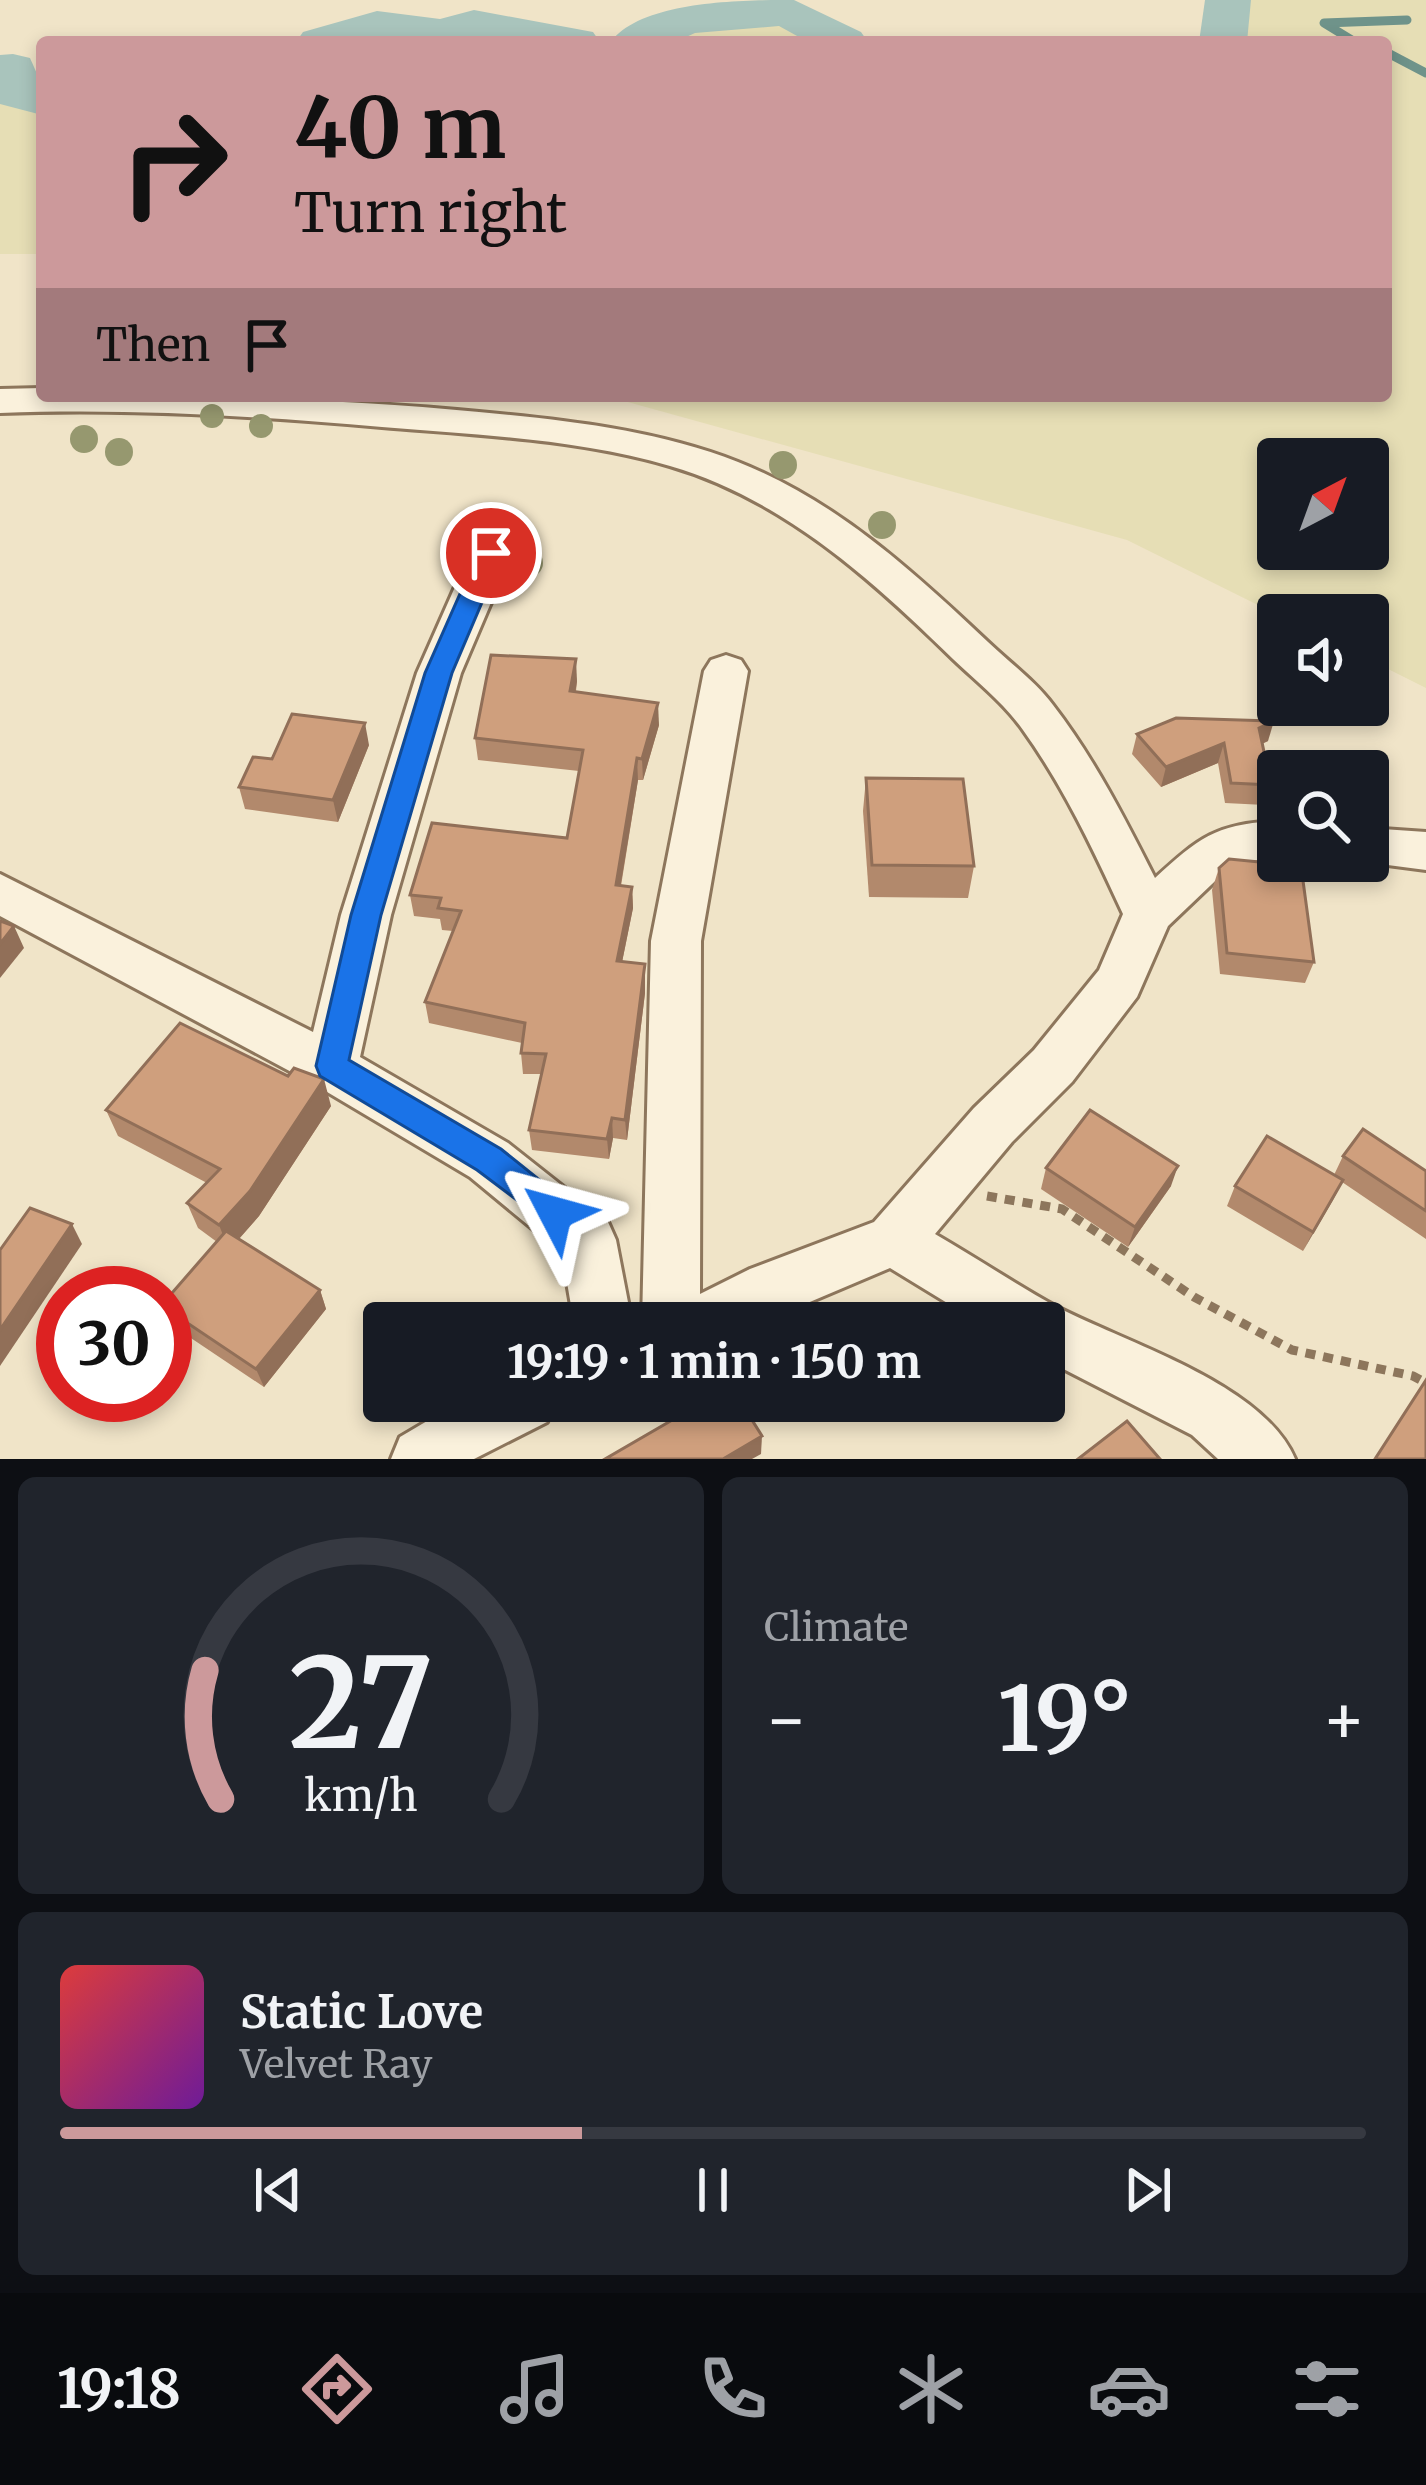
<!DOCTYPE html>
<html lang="en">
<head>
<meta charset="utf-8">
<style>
	body { margin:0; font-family:Merriweather,serif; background:#20242c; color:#f1f3f6; height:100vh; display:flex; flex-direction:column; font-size:45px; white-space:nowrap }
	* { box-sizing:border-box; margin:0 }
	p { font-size:39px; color:#9ea1a6 }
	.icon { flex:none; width:66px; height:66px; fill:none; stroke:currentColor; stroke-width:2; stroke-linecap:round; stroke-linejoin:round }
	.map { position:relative; height:1459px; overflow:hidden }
	.panel { display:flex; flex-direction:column; gap:18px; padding:18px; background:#0d0f14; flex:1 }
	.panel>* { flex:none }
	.hud { position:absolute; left:36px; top:36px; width:1356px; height:366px; border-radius:12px; box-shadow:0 6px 18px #0003; background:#cc999b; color:#111; overflow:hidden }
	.needle { width:78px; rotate:41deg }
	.tools { position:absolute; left:1257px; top:438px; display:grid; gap:24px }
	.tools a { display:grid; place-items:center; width:132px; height:132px; border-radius:12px; background:#171b24; box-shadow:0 6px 18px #0003; font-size:60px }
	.speed { position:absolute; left:36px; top:1266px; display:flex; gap:24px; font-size:60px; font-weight:700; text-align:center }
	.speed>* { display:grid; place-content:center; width:156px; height:156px; border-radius:50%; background:#171b24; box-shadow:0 6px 18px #0003; line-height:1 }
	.speed .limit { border:18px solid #d22; background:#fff; color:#111 }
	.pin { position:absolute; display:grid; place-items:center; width:102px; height:102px; color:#fff; margin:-51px; border:6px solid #fff; border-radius:50%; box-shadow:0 3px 12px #0007 }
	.me { position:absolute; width:132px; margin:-66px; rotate:309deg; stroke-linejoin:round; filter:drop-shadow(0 0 9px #0008) }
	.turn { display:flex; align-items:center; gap:42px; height:252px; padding:0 60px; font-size:54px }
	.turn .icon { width:156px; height:156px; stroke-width:2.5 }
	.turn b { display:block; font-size:84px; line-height:102px }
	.then { display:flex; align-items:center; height:114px; padding:0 60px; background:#0003; gap:24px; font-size:45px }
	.big { font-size:90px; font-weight:700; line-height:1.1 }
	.panel .card { flex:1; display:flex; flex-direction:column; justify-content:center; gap:18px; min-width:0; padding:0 42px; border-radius:18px; background:#20242c }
	.panel .dial { align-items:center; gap:0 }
	.dial svg { height:312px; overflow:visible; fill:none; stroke:#363941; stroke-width:7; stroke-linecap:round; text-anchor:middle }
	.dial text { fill:#f1f3f6; stroke:none }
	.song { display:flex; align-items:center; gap:36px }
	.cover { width:144px; height:144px; border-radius:18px; background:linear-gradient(135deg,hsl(0 70% 55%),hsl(280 70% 35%)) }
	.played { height:12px; border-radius:6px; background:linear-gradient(90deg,#cc999b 40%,#363941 40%) }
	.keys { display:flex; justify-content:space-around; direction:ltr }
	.heat { display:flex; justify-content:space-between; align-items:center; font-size:66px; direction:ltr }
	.panel .tiles { flex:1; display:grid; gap:18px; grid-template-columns:1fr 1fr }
	.card:last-child { grid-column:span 2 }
	.trip { position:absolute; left:363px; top:1302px; width:702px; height:120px; border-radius:12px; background:#171b24; box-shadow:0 6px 18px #0003; font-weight:700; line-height:120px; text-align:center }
	.dock { display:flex; height:192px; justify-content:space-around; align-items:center; background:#090b0e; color:#9ea1a6 }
	.dock .icon { width:84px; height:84px }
	.dock .on { color:#cc999b }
	.dock b { font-size:54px; color:#f1f3f6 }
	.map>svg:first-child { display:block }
	.farmland { fill:#e6deb5; fill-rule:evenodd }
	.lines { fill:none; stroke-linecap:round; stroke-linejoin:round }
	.stream { stroke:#6f938a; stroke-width:9 }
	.river { fill:#a9c4bc; fill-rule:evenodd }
	.street-casing { stroke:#8d765c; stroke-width:6 }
	.path { stroke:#8d765c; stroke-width:9; stroke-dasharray:10 8; stroke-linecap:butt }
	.street { fill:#faf1dc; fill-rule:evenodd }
	.tree { fill:#96986f }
	.wall { fill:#b2896c }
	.shaded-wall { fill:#916f58 }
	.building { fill:#cf9f7d; stroke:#916f58; stroke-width:3 }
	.route { fill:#1a73e8; stroke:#114b97; stroke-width:3 }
</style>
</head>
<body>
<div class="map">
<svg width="1426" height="1459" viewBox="0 0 1426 1459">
	<rect width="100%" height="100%" fill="#f0e4c8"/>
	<g class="farmland">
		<path d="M1206,0h220v688l-58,-29v-44h-90l-151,-75 -521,-144h780v-354h-167zM1278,459h90v90h-90z"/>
		<polygon points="786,12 844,42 635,42 686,20"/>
		<polygon points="474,24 576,42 320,42 377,25 441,33"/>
		<polygon points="13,68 19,96 42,100 42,254 0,254 0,69"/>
	</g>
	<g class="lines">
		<g class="stream">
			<polyline points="1355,42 1324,23 1407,20"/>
			<polyline points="1386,52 1426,73"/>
		</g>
		<g class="river">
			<path d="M794,0l67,32 7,10h-60l-29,-16 -84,7 -20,9h-64c30,-42 135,-42 183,-42z"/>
			<polygon points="1205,0 1251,0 1247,42 1199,42"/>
			<polygon points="474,10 593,32 600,42 475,38 296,42 303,32 377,11 440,19"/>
			<polygon points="13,54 30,58 42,85 42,115 0,104 0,55"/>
		</g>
		<defs>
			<g id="street">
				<path d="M42,388v8c147,0 291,2 437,16 86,8 178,18 259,50 97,38 175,109 250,180 22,21 47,39 65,63 41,53 72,114 102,173 45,-41 61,-54 123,-57v36l-45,7 -65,62 -31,71 -65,85 -60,60 -77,92c40,23 80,50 120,72 70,37 208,77 240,153h-77l-26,-24 -148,-76v-36h-64l-90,-55 -130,55h-118l9,-382 53,-270 7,-11 15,-5 15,5 7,11 -47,270 -1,353 50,-25 124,-47 100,-114 60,-58 65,-80 24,-56c-29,-63 -59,-127 -100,-184 -19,-27 -46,-48 -70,-71 -82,-80 -170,-160 -283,-193 -92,-27 -192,-31 -288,-39 -127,-11 -254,-19 -382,-14v-24z"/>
				<polygon points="491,539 506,543 512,553 461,673 391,915 360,1057 508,1143 608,1222 616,1240 632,1323 574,1323 562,1253 470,1177 312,1083 0,916 0,874 313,1032 341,915 417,673 470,553 476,543"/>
				<polygon points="1368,828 1426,832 1426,870 1357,861 1368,861"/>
				<polygon points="461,1401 556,1401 547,1422 474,1459 391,1459 400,1437"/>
			</g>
		</defs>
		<use href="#street" class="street-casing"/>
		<polyline class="path" points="987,1196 1062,1209 1194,1297 1292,1350 1413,1376 1426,1383"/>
		<use href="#street" class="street"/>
	</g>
	<g class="tree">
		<circle cx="212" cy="416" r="12"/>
		<circle cx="261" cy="426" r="12"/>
		<circle cx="84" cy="439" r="14"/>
		<circle cx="119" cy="452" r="14"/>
		<circle cx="783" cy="465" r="14"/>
		<circle cx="882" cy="525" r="14"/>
		<circle cx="529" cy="563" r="14"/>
	</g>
	<g class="wall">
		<polygon points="577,681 576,691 659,725 643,780 638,780 621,886 632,887 633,908 622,962 645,993 627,1140 613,1138 609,1159 532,1150 529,1130 542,1074 523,1074 521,1053 522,1043 429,1023 425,1002 453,931 442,930 440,919 414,916 410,895 567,838 579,771 478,760 475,738"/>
		<polygon points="1137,734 1268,741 1262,744 1271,785 1265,805 1225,803 1218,763 1161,787 1132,754"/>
		<polygon points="369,745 338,822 245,809 239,787 272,759"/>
		<polygon points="866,778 974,866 968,898 869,897 863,811"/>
		<polygon points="1219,868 1314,962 1305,983 1220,974 1212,890"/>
		<polygon points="331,1106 259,1216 239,1239 320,1290 326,1309 264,1387 170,1324 165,1313 165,1301 217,1242 198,1228 187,1203 207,1183 118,1136 106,1110"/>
		<polygon points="1343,1156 1426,1171 1426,1239 1342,1182 1303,1251 1227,1206 1235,1186 1334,1175"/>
		<polygon points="1046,1168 1171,1186 1128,1247 1041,1189"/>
	</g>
	<g class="shaded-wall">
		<polygon points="576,659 577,681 572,713 570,691"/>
		<polygon points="658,703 659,725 643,780 642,759"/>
		<polygon points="1274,721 1268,741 1252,748 1259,728"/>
		<polygon points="365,723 369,745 338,822 333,800"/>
		<polygon points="1224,743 1218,763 1161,787 1166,767"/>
		<polygon points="637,758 638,780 617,907 616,885"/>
		<polygon points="632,887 633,908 618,982 617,961"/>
		<polygon points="14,926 24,948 0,978 0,944"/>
		<polygon points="645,964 645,993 627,1140 625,1120"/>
		<polygon points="324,1079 331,1106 259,1216 229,1250 219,1225"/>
		<polygon points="612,1118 613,1138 609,1159 607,1139"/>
		<polygon points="1178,1166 1171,1186 1128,1247 1135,1227"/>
		<polygon points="1343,1180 1333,1200 1303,1251 1313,1232"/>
		<polygon points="72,1224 82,1244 0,1366 0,1330"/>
		<polygon points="320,1290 326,1309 264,1387 256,1369"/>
		<polygon points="762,1436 761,1454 752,1459 723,1459"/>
	</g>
	<g class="building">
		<polygon points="491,655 576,659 570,691 658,703 642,759 637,758 616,885 632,887 617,961 645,964 644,971 625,1120 612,1118 607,1139 529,1130 546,1054 521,1053 525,1023 425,1002 461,911 438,908 441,898 410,895 432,823 567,838 583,750 475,738"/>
		<polygon points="292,714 365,723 333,800 239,787 253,757 272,759"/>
		<polygon points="1176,718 1274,721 1259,728 1271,785 1231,783 1224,743 1166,767 1137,734"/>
		<polygon points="866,778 963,779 974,866 872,865"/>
		<polygon points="1229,859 1301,866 1314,962 1227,953 1219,868"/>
		<polygon points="0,921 14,926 0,944"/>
		<polygon points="180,1023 288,1076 294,1068 324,1079 250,1191 219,1225 187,1203 220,1169 106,1110"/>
		<polygon points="1090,1110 1178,1166 1135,1227 1046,1168"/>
		<polygon points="1363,1129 1426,1171 1426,1211 1343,1156"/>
		<polygon points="1267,1136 1343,1180 1313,1232 1235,1186"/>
		<polygon points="30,1208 72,1224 0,1330 0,1250"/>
		<polygon points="226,1231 320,1290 256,1369 165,1308 165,1301"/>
		<polygon points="1426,1380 1426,1459 1375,1459"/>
		<polygon points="705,1401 740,1401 762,1436 723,1459 605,1459"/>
		<polygon points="1127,1421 1160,1459 1078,1459"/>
	</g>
	<polygon class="route" points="491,545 503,553 452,673 381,915 349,1060 501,1149 567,1202 572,1213 567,1224 555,1229 477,1170 320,1076 316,1066 351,915 425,673 478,553"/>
</svg>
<div class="tools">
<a><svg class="needle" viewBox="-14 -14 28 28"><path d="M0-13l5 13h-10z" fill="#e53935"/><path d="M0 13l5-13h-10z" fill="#9ea1a6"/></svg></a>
<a><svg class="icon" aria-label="sound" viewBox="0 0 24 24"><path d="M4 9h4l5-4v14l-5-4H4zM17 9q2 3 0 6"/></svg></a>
<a><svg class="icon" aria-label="search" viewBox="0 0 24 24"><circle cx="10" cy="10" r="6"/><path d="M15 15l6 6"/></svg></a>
</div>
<div class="speed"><div class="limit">30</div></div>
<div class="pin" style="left:491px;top:553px;background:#d93025"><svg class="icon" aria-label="arrive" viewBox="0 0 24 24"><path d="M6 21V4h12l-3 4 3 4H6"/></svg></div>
<svg class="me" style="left:555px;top:1213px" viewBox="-20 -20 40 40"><path d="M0-17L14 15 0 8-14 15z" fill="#1a73e8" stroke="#fff" stroke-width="4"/></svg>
<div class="trip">19:19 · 1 min · 150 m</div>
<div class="hud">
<div class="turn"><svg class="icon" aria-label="right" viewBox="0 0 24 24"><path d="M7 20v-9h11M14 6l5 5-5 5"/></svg><div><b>40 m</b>Turn right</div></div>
<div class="then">Then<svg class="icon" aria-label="arrive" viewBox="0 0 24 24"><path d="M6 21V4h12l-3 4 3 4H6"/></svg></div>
</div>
</div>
<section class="panel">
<div class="tiles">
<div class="card dial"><svg viewBox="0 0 100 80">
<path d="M14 69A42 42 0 1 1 86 69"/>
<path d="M14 69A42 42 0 0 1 10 36" stroke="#cc999b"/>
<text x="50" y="56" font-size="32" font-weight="700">27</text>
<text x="50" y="72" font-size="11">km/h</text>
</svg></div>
<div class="card"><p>Climate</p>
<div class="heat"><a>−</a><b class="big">19°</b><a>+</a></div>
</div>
<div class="card">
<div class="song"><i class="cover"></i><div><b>Static Love</b><p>Velvet Ray</p></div></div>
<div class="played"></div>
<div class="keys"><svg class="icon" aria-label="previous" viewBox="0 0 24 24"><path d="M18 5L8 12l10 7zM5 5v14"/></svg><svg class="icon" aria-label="pause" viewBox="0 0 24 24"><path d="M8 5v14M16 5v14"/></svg><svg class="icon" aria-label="next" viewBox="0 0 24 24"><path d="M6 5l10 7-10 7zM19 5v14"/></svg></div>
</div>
</div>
</section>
<nav class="dock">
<b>19:18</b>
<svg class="icon on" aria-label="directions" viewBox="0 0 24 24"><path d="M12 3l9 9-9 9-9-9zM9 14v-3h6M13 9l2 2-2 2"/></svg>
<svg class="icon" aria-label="music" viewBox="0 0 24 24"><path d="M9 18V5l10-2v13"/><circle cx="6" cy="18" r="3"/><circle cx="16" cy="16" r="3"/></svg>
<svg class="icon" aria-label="phone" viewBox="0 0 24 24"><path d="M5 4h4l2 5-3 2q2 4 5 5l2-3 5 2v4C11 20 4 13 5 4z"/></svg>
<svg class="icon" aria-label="climate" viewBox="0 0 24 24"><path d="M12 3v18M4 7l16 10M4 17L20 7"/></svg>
<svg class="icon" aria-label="car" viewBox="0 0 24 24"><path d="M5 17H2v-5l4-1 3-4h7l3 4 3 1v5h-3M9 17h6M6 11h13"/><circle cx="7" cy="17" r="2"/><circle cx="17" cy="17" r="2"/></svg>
<svg class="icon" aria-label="filters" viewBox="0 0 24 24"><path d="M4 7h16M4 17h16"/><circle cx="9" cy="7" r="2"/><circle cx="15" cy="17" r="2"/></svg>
</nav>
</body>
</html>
